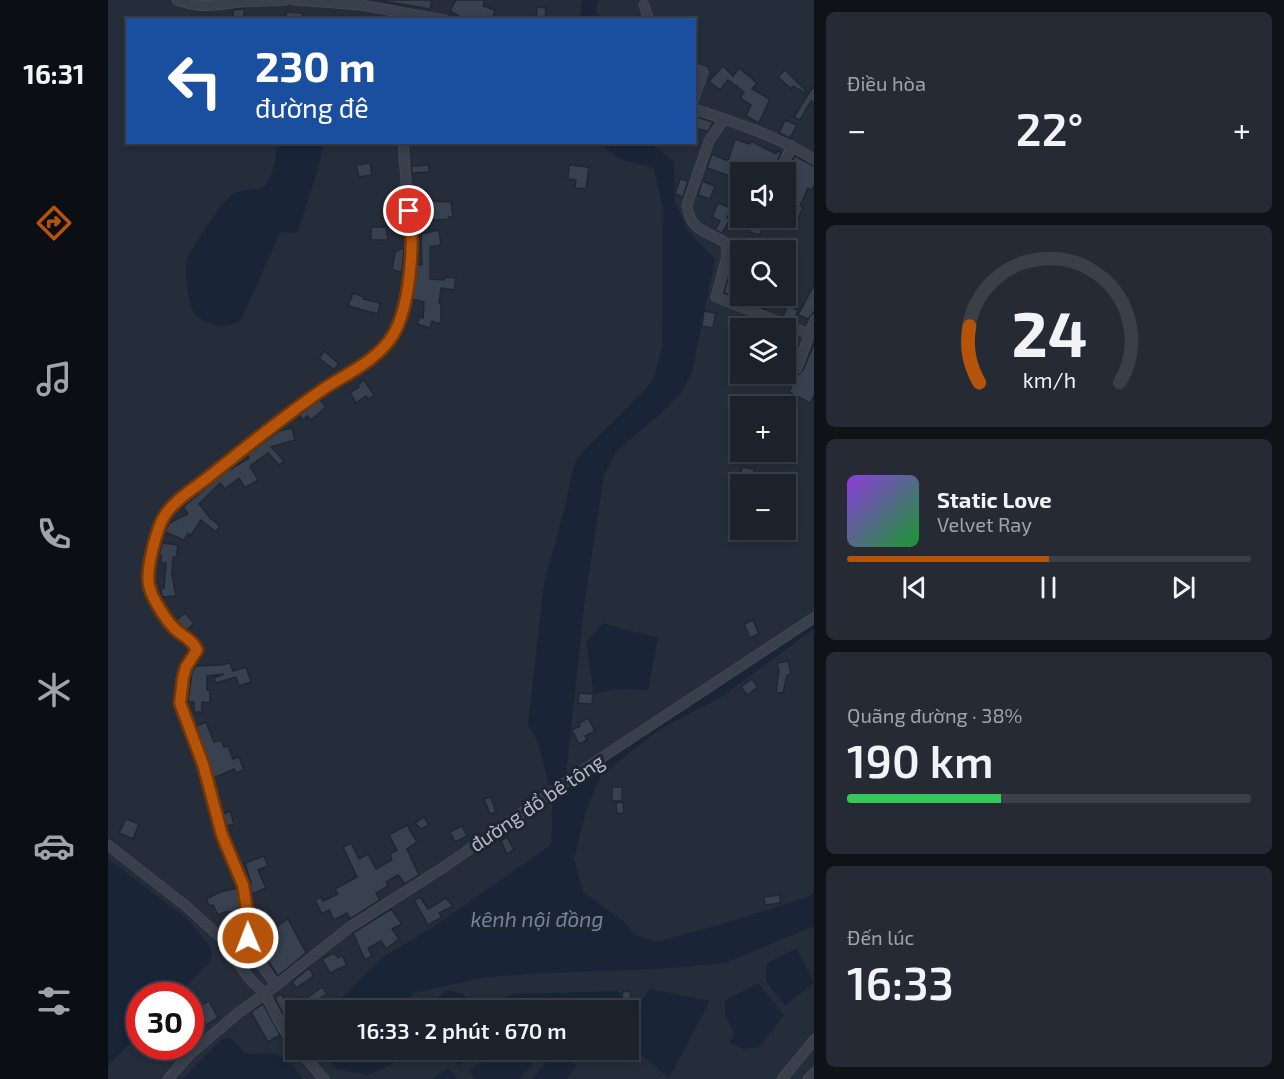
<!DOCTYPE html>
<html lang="vi">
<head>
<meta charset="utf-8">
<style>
	body { margin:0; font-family:"Exo 2",sans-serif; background:#252a34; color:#f1f3f6; height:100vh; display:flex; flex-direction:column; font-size:22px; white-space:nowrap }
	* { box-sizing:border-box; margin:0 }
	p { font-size:20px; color:#a0a4a9 }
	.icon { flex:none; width:33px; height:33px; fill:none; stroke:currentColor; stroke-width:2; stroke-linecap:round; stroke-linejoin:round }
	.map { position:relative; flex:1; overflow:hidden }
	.sheet { display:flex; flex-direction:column; gap:12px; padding:12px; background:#0f1318; width:470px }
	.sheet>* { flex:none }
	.hud { position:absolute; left:18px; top:18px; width:570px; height:126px; border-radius:0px; box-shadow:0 3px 9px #0003,0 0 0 2px #3a3f48; background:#1a4fa0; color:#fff; overflow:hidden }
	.buttons { position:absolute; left:622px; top:162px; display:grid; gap:12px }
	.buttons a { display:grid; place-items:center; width:66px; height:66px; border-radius:0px; background:#1c222c; box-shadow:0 3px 9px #0003,0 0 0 2px #3a3f48; font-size:30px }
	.speed { position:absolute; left:18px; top:982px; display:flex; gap:12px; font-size:30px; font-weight:700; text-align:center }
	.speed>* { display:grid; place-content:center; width:78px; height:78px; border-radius:50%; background:#1c222c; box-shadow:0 3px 9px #0003,0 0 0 2px #3a3f48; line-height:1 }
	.speed .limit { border:9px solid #d22; background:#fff; color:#111 }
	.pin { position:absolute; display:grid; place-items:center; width:51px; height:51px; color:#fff; margin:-26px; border:3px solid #fff; border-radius:50%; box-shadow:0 2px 6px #0007 }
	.me { position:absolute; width:66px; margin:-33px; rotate:359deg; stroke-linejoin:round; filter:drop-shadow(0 0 4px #0008) }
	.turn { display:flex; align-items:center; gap:21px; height:126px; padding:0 30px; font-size:27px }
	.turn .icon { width:78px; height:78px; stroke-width:2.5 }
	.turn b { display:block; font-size:42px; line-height:51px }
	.big { font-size:45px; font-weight:600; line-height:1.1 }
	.sheet .tile { flex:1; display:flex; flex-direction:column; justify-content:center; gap:9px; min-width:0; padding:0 21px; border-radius:9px; background:#252a34 }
	.sheet .dial { align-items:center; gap:0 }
	.dial svg { height:156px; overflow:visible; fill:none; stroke:#3a3f48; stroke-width:7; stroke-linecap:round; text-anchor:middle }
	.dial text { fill:#f1f3f6; stroke:none }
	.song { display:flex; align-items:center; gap:18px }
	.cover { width:72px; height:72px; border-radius:9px; background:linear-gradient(135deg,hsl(270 70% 55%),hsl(130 70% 35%)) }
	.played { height:6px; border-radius:3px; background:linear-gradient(90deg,#b45309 50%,#3a3f48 50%) }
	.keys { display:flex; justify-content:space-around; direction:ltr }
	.heat { display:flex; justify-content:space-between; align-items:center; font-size:33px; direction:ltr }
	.charge { height:9px; border-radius:4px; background:linear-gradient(90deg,#34c759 38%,#3a3f48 0) }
	.trip { position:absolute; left:177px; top:1000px; width:354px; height:60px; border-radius:0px; background:#1c222c; box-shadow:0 3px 9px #0003,0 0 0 2px #3a3f48; font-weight:600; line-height:60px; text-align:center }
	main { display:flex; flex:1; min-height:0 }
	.tabs { display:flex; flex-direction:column; width:108px; justify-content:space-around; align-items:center; background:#0b0e12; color:#a0a4a9 }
	.tabs .icon { width:42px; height:42px }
	.tabs .active { color:#b45309 }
	.tabs b { font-size:27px; color:#f1f3f6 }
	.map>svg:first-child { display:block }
	.water { fill:#1a2437 }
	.building { fill:#384150; stroke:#202632; stroke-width:1.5 }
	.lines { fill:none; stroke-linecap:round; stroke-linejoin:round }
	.minor-casing { stroke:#424854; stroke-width:11 }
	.minor { stroke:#393f4b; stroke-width:9 }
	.route-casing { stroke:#753606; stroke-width:15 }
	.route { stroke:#b45309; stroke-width:10 }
	.labels { text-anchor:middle; stroke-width:6; stroke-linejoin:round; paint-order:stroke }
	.street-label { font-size:20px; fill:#b5bac6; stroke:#1e2430 }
	.water-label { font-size:21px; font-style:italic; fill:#7183a2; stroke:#1e2430 }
</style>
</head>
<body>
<main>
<nav class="tabs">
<b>16:31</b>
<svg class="icon active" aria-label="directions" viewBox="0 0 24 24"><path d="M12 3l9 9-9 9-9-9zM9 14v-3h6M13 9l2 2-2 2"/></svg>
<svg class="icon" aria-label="music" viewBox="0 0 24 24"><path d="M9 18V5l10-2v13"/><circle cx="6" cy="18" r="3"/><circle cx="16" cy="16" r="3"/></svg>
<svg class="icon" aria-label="phone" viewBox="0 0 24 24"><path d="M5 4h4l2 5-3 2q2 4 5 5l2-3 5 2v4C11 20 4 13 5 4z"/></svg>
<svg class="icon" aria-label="climate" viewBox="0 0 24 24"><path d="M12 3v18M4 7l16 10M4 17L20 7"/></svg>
<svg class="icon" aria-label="car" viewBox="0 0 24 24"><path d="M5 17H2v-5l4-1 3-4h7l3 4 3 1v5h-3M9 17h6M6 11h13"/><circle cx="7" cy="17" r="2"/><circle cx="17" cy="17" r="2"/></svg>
<svg class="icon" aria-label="filters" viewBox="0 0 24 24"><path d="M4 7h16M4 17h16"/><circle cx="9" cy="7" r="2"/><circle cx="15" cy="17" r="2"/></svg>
</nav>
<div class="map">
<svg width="707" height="1079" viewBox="0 0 707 1079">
	<rect width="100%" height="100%" fill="#252d3a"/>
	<g class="water">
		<polygon points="474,0 490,0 488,10 492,19 472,19"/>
		<path d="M170,143h46l-7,30 -19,58 -5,2 -11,-1 -3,3 -38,85c-10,7 -24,8 -35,2 -4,-2 -8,-4 -11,-8 -7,-10 -11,-42 -8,-54 3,-10 35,-58 43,-64 11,-9 29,-2 38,-14 7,-9 7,-28 10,-39z"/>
		<polygon points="491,143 542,143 566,162 567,201 580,231 607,259 584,372 574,392 560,407 508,452 496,476 477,598 458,775 441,786 430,742 420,725 436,584 458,503 466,464 474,452 535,392 546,377 554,348 555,210 546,168 512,159"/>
		<polygon points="706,620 706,629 612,698 552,729 493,775 478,811 466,859 475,892 516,922 527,935 549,942 624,921 700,897 706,892 706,926 617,963 553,969 434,973 373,978 306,993 290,1011 223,1011 232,999 274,958 325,927 443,845 445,797 465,780"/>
		<polygon points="495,623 550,638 540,690 509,689 486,694 478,642"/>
		<polygon points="0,859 78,918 103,947 104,956 102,961 68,996 32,996 31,1034 0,1066"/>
		<polygon points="689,948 706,983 677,1005 658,981 658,964"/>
		<polygon points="650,983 676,1015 651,1047 636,1049 621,1043 627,1034 617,1016 617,1001"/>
		<polygon points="542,989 602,1001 561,1078 521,1045 521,1017"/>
		<polygon points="339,990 355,994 370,1011 312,1011"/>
		<path d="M509,991c4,3 7,15 5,20h-97l-17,-14 3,-3z"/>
		<path d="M121,1038l5,3 11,12c8,2 16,0 24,0 14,0 27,15 34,26h-121l39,-39z"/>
		<polygon points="216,1050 290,1050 284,1065 260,1075 228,1069"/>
		<polygon points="339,1050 371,1050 350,1066"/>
		<polygon points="390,1050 409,1050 425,1065 411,1079 367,1079 361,1070"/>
		<polygon points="448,1050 469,1066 458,1079 424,1079"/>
		<polygon points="341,1068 350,1079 323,1079"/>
	</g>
	<g class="building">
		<polygon points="269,0 324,0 322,9"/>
		<polygon points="348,0 377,0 375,6 387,10 384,20 357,20 342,11"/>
		<polygon points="429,7 438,8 437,20 428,20"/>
		<polygon points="136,9 136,20 125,20 125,10"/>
		<polygon points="178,12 194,13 194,20 178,20"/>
		<polygon points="615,66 625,76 631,68 649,83 644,89 662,99 651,123 638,116 643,105 632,98 636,92 620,80 612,90 601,81"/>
		<polygon points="677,70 698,91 697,93 685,86 683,89 670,77"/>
		<polygon points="704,88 707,89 707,103 703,101 692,120 686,117"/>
		<polygon points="586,116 605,122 600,131 586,128"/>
		<polygon points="677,120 689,125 682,138 671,133"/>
		<polygon points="627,139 642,144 643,141 668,154 669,151 673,153 664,172 633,172 633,183 621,178 622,176 599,168 604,154 620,161"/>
		<polygon points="687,156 707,167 707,184 704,190 700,188 692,206 695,207 690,219 678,215 678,173"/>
		<polygon points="262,163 264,175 251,177 248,165"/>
		<polygon points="321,165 321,172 304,173 304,166"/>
		<polygon points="461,165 481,167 478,189 467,188 468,180 460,179"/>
		<polygon points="572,179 580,181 575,197 567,194"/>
		<polygon points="594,181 607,186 602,199 590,195"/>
		<polygon points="318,190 319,201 343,202 345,217 341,217 342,219 313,221 312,208 310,208 309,198 306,198 306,191"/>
		<polygon points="610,203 623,208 619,218 622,219 614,233 607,230 612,221 604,217"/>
		<polygon points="649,223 655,225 652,235 641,232"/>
		<polygon points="263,227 278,227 280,240 263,240"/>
		<polygon points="331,230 333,245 322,247 322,279 336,280 337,277 348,278 346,290 333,288 331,303 333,303 333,320 331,324 324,321 322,328 309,324 312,317 315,318 316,302 303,299 308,265 314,265 313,234"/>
		<polygon points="296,249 294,272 284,270 287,252 292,249"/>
		<polygon points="619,282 628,284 624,296 616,293"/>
		<polygon points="707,283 707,311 700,319 690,315"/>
		<polygon points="245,293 256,297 255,299 272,303 270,314 240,306"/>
		<polygon points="649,296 660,300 662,296 678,296 673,307 660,301 657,309 645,305"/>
		<polygon points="680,305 690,310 686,321 675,316"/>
		<polygon points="596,311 608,313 605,328 594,326"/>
		<polygon points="638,316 653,322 650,328 636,321"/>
		<polygon points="707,342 707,394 702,403 681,392 689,376 695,370"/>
		<polygon points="216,351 231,364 226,370 211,358"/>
		<polygon points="256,380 266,395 260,399 258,396 248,403 242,393 251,387 250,385"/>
		<polygon points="212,400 218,407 203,420 199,416 195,420 191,415"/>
		<polygon points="184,428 187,440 163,447 176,461 171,465 160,453 142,466 150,480 137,488 131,478 117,489 112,483 91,504 103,519 112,526 108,532 93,520 83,535 80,533 76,540 57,532 61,523 80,514 75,507 122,468 123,469 141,458 139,455 171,431"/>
		<polygon points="634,467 646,469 644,481 632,479"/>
		<polygon points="54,543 70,545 68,558 65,557 64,575 68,596 54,597 53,589 56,588 58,563 53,563 53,555 51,555"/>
		<polygon points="77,613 86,623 79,630 68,620"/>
		<polygon points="645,620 651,634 642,638 636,624"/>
		<polygon points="680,661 683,674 679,675 675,693 668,692 671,670 669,663"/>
		<polygon points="122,663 125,671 138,667 143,682 131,686 128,677 108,683 106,678 116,674 99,676 99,690 102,690 102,703 94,702 94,712 86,712 86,702 80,702 84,673 88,666 113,665"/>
		<polygon points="644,679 650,687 639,695 633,687"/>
		<polygon points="471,693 485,694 484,704 470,703"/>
		<polygon points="480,718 487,731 477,736 479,740 471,744 464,730 472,726 471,723"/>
		<polygon points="98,722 106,742 113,740 116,747 120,746 125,759 131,757 136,770 128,773 126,769 106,778 88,726"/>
		<rect x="504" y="787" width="10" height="14"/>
		<polygon points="383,797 388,812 382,814 376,799"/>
		<polygon points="515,802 516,813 509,814 508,803"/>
		<polygon points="122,811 126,824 119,826 115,814"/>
		<polygon points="316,817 321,825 313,829 307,823"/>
		<polygon points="18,819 31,824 25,839 11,833"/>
		<polygon points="299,825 309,842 299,849 311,875 297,884 290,875 278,882 280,886 268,893 272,900 242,919 239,913 226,920 221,910 214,914 207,900 213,897 215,901 230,894 227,889 249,877 235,847 243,843 251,859 260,854 268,869 284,860 282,854 289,850 281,835"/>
		<polygon points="354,826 359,836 347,842 342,832"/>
		<polygon points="399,837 406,850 399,854 393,841"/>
		<polygon points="156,856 160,866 150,870 158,888 144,894 142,883 143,883 137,863"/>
		<polygon points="129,888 133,911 117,912 110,915 105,905 102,906 98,899 112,892"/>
		<polygon points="672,895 672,903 657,905 656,897"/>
		<polygon points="312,897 320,909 338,898 345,906 331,913 334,917 320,925 306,900"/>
		<polygon points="283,909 294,924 284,929 291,939 278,949 273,941 260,948 264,956 257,960 245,933"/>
		<polygon points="180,919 198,953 170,976 147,941"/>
		<polygon points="226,953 230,958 234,955 239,965 222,973 214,959"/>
		<polygon points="201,968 206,976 188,988 184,982"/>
		<polygon points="214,987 219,994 193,1011 188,1011 188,1031 179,1021 167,998 173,994 181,1006 194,997 196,1000"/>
		<polygon points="522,991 523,1001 515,1002 514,992"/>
		<polygon points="101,1001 110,1018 98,1025 88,1008"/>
		<polygon points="155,1004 172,1035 160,1042 143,1012"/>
	</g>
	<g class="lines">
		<defs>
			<g id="minor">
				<path d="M69,0c29,10 37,4 66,2 14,-1 29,-1 43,-2"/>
				<polyline points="186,0 253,5 336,20"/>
				<polyline points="536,5 541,20"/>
				<polyline points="586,69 595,72 586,99"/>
				<path d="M586,109c42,14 84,27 121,51"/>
				<path d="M616,119l-15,22 -22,64c3,27 21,26 39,38l1,13 -11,41 93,37"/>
				<polyline points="671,172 684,146"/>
				<polyline points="641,224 644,218"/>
				<polyline points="689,368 707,320"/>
				<polyline points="0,845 78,906 113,938 140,977 157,994 173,1025 188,1046"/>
				<polyline points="168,985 147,956 140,942 140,913 135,884 114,835 95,764 73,703 77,671 89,650 84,642 65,628 42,591 40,575 49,535 55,520 65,506 115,465 199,401 256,363 271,351 287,333 300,285 304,234 299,194 295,142"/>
				<polyline points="191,1050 216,1079"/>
				<polyline points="60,1079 82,1054 130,1013 157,994 242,927 336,867 481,766 707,617"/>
				<polyline points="674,1079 707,1039"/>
				<polyline points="700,1079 707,1072"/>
			</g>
		</defs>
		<use href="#minor" class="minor-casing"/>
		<use href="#minor" class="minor"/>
	</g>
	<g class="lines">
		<defs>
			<path id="route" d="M140,938v-22l-5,-31 -21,-50 -19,-71 -23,-61 3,-25 3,-11 11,-17c-5,-11 -15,-14 -23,-22 -8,-8 -23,-31 -25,-43 -3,-15 7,-56 16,-70 10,-15 27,-25 41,-36 39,-31 78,-63 119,-91 22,-14 54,-29 68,-53 17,-28 22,-92 16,-124"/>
		</defs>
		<use href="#route" class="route-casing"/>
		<use href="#route" class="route"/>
	</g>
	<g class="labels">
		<g class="street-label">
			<text transform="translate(429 803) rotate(-34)" y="7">đường đổ bê tông</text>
		</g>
		<g class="water-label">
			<text x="429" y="927">kênh nội đồng</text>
		</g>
	</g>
</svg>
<div class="buttons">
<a><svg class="icon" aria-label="sound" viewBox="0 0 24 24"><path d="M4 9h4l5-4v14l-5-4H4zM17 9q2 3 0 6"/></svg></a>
<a><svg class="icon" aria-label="search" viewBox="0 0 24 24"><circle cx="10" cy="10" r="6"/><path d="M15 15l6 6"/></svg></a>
<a><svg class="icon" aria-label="layers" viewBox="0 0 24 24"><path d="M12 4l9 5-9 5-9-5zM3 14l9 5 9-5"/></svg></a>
<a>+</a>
<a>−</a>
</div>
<div class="speed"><div class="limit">30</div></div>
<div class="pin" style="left:301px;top:211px;background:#d93025"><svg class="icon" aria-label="arrive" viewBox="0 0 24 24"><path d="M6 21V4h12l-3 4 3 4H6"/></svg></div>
<svg class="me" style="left:140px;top:938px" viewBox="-20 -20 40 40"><circle r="17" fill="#b45309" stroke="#fff" stroke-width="3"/><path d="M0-11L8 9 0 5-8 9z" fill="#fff"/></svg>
<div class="trip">16:33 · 2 phút · 670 m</div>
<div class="hud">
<div class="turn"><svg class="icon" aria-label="left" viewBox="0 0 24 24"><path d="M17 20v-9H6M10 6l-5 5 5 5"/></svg><div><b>230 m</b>đường đê</div></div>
</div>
</div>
<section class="sheet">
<div class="tile"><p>Điều hòa</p>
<div class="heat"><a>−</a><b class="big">22°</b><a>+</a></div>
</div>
<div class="tile dial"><svg viewBox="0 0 100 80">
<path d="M14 69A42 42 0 1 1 86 69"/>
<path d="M14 69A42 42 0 0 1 9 40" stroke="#b45309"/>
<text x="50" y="56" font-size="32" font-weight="700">24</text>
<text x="50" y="72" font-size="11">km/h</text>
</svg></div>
<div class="tile">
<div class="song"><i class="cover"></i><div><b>Static Love</b><p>Velvet Ray</p></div></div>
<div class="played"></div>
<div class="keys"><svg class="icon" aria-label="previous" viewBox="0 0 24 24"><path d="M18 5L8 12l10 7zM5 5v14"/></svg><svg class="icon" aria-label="pause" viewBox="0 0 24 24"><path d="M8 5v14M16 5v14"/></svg><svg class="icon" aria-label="next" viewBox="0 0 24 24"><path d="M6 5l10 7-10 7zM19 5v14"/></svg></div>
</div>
<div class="tile"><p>Quãng đường · 38%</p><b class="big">190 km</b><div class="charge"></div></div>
<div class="tile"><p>Đến lúc</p><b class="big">16:33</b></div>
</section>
</main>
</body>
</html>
